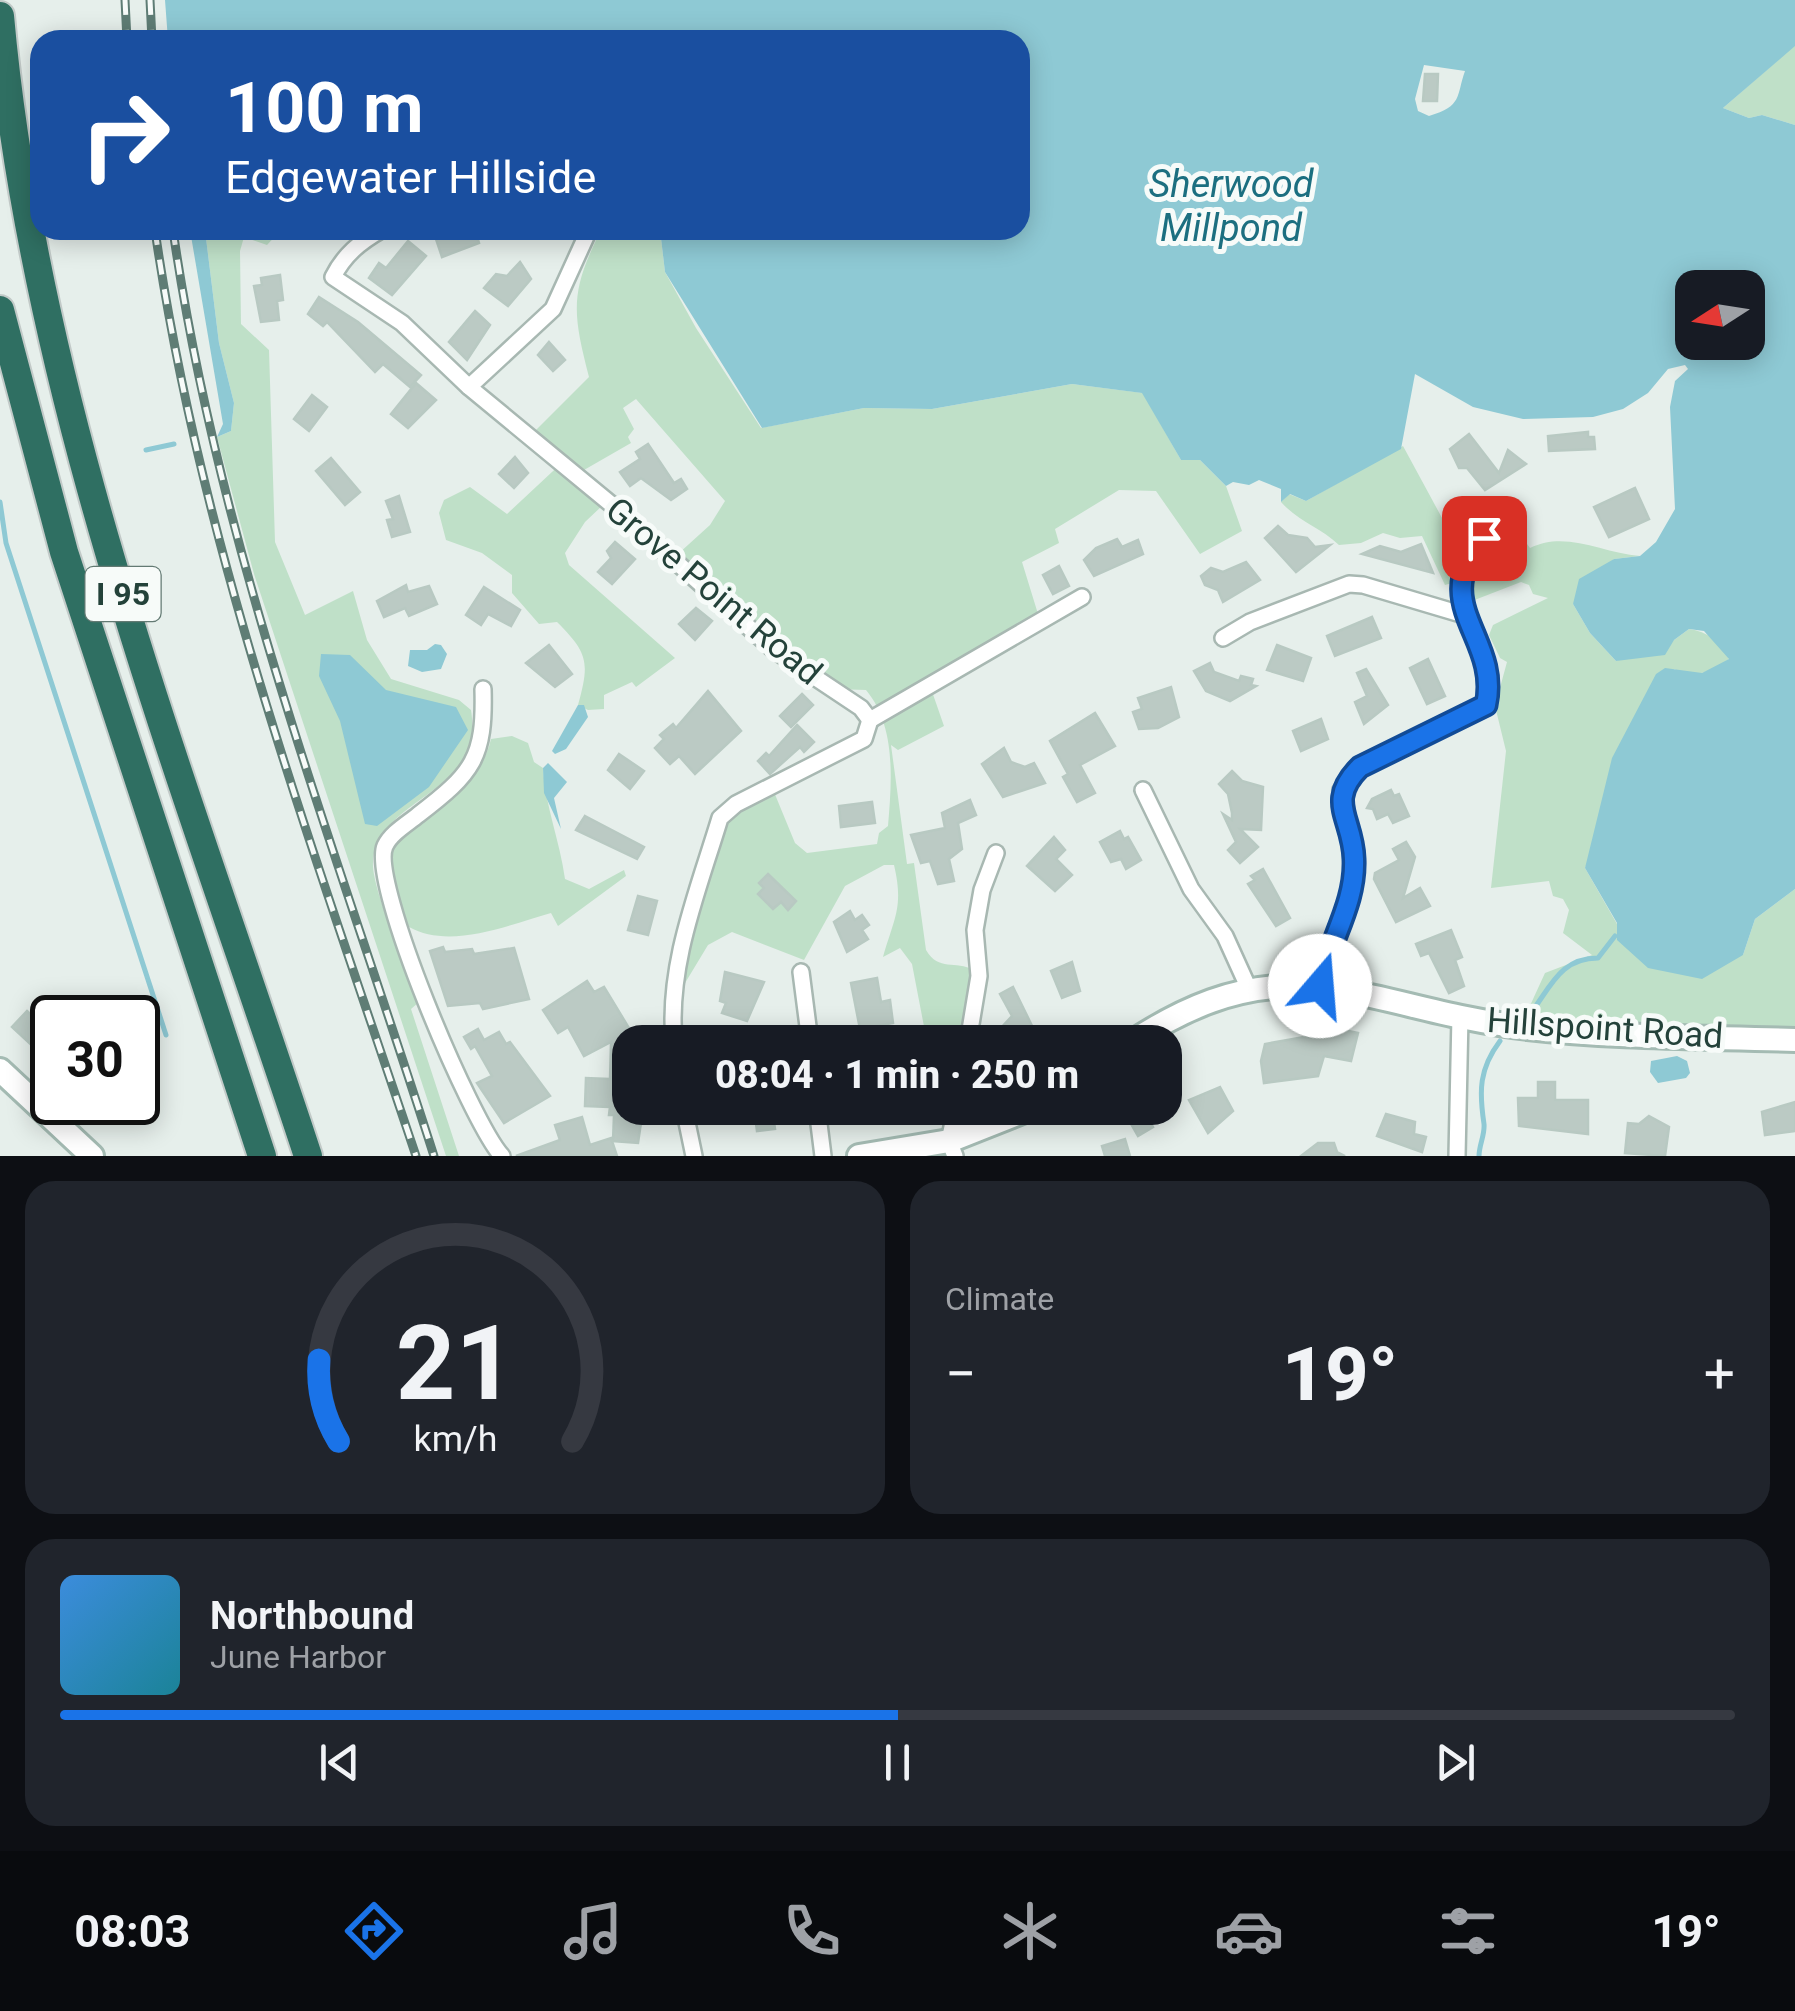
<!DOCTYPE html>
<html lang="en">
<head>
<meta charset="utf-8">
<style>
	body { margin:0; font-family:Roboto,sans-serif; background:#20242c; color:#f1f3f6; height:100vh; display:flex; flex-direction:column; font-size:38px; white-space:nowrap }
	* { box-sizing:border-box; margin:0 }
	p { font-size:32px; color:#9ea1a6 }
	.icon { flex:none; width:55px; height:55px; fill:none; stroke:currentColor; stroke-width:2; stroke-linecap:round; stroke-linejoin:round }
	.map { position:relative; height:1156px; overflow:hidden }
	.panel { display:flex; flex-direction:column; gap:25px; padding:25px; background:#0d0f14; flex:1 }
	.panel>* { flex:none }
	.hud { position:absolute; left:30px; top:30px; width:1000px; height:210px; border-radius:30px; box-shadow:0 5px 25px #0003; background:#1a4fa0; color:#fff; overflow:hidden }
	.needle { width:65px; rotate:258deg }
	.controls { position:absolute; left:1675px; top:270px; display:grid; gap:20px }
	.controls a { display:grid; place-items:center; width:90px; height:90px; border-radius:20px; background:#171b24; box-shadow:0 5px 25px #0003; font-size:50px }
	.speed { position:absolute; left:30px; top:995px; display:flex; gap:20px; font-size:50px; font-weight:700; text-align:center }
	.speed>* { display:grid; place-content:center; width:130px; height:130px; border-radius:50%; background:#171b24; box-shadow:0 5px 25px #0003; line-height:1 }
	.speed .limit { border:5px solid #111; border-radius:15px; background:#fff; color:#111 }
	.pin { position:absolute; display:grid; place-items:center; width:85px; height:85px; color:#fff; margin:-42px; border-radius:20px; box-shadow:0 5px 15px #0006 }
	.me { position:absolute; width:110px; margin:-55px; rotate:18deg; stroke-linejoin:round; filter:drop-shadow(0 0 8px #0008) }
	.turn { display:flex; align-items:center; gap:35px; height:210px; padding:0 30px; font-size:45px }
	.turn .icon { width:130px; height:130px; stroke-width:2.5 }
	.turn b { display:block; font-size:70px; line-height:85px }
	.big { font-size:75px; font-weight:800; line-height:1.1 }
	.panel .card { flex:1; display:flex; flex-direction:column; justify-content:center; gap:15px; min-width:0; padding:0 35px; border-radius:30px; background:#20242c }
	.panel .dial { align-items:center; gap:0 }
	.dial svg { height:260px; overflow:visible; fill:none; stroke:#363941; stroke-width:7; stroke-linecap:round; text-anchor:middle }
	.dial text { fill:#f1f3f6; stroke:none }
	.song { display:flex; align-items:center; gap:30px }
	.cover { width:120px; height:120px; border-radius:15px; background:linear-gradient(135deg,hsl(210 70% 55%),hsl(190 70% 35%)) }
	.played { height:10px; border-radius:5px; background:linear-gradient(90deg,#1a73e8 50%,#363941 50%) }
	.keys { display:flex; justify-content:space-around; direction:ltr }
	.heat { display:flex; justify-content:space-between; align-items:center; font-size:55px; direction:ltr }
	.panel .tiles { flex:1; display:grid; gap:25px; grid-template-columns:1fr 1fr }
	.card:last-child { grid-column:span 2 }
	.trip { position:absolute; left:612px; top:1025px; width:570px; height:100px; border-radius:30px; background:#171b24; box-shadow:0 5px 25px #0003; font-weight:800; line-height:100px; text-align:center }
	.tab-bar { display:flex; height:160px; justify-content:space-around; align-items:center; background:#090b0e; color:#9ea1a6 }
	.tab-bar .icon { width:70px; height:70px }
	.tab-bar .on { color:#1a73e8 }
	.tab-bar b { font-size:45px; color:#f1f3f6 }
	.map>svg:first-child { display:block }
	.green { fill:#bfe0c8 }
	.water { fill:#8ec9d4; fill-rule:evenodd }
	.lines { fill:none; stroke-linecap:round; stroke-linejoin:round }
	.stream { stroke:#8ec9d4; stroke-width:5 }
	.building { fill:#bbcac4; stroke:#b8c9c2; stroke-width:2.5 }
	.street-casing { stroke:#a8b8b2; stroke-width:20 }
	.secondary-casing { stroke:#a4bbb3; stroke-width:28 }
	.highway-casing { stroke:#c2cac8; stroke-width:32 }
	.street { stroke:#fff; stroke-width:15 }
	.secondary { stroke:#fff; stroke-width:22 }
	.highway { stroke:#2f6f62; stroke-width:28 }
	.rail-casing { stroke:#5f7d75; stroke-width:9 }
	.rail { stroke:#f7fbf9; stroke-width:5; stroke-dasharray:15; stroke-linecap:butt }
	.route-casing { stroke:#114b97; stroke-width:25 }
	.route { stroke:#1a73e8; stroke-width:18 }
	.labels { text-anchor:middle; stroke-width:10; stroke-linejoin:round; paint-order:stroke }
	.shield { fill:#f7fbf9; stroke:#637a73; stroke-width:2.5 }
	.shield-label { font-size:32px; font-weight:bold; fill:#24423a }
	.street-label { font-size:35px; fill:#24423a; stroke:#f7fbf9 }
	.water-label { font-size:38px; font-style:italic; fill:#1c6f80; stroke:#f7fbf9 }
</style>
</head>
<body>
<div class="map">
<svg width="1795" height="1156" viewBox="0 0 1795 1156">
	<rect width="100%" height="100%" fill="#e6efeb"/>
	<g class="green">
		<polygon points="1795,45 1795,125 1762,115 1749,118 1723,108"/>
		<path d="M205,230h76l-14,15 -23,-8 -4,14 1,73 28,26 6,192 30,73 48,-24 14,49 24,39 68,21 12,10c14,85 -94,87 -98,152 -2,26 36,111 46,140l-8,7 48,147h-13l-192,-582 -37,-137 14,-6 3,-28 -15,-60z"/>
		<path d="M601,230h59l5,42 31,56 65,100 103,-20 68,1 140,-25 71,9 38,67h19l26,26 16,45 -42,23 -44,-63 -37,-1 -64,39 4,14 -37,19 16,52 -110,66 16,46 -46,24 -7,-5 16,119 7,-1 12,87c13,22 29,10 48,20l-9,72h-38l-15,-78 -12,-16 -17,9c11,-39 21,-50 11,-92h-10l-39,21 -41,74 -72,-28 -24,13 -29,48 7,-44 41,-130 47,-27 21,51 12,10 70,-9 2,-11 9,-7c4,-47 8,-100 -22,-136l-32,-1 -26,-18 -130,-117 32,-29 15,-24 -89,-102 -13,9 11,21 -6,8 3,6 -47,27 -8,10 27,25 -18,17 -20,31 4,12 106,93 -39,29 -4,-5 -28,13v14l-16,1 -10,-5c12,-43 10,-52 -21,-83l-18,2 -27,-31v-18l-30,-22 -36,-13 -7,-27 5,-13 26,-13 37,27 60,-56 -31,-28 53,-53c-17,-66 -19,-85 12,-147z"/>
		<path d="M1403,446l45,83 12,30 -4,23 -11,3 -23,-49 -22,2 -17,-5 -22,10 -22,2c-19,-18 -40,-23 -58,-43l8,-8 17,7z"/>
		<path d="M1501,535l23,5 6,8c36,-18 72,5 110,8l-26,3 -41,45 17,29 26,28 58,-21 15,-11c18,2 32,13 40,30 -16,13 -35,20 -55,10l-89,199 32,56 126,31 12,-36 40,-30v141l-228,-8 -34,-4 -5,-8 17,-37 47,-18 -29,-22 6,-23 -6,-11 -10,-3 -4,-15 -58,7 15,-137 -11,-45 12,-44 -7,-4 -11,-23 4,-10 55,-27 -15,-4 -4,-9 -8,-3 -49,19c-3,-31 5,-47 29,-66z"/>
		<path d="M512,736l16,7 6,19 9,6c2,38 17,73 22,111l24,10 35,-19 2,6 -68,50 -7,-13c-43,12 -101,37 -142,14l-18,-49 2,-30c32,-35 87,-59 98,-109z"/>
	</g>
	<g class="water">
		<path d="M165,0h1630v46l-72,62 26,10 13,-3 33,10v764l-40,30 -12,36 -41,24 -54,-11 -31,-28v-17l-32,-55 27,-110 44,-84 9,-6 37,5 27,-14 -25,-28 -15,-2 -15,11 -9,15 -49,6 -26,-28 -17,-29 6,-25 35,-20 26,-3 16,-14 19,-33 -5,-102 5,-26 13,-12 -3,-4 -17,4 -20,24 -25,16 -30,8 -70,2 -50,-12 -58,-33 -14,75 -95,52 -16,-7 -9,8v-13l-22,-9 -10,5 -16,-3 -7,4 -26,-26h-19l-39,-67 -70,-9 -140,25 -68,-1 -102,20 -97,-156 -5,-42h360v-190h-852zM1424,65l41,6c-9,25 -2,35 -36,45l-11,-5 -3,-12zM1692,288h56v54h-56z"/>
		<polygon points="190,230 205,230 219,343 234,403 231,431 217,437 223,424"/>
		<polygon points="435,644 441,645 447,654 441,669 422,672 408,666 410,650 427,650"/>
		<polygon points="321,654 350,655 386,690 456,707 468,730 429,787 377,826 365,824 340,721 319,676"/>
		<polygon points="578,705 584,705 588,717 566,749 555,754 552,751"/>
		<polygon points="548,763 567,782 554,798 561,829 544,793 543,768"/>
		<polygon points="1677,1056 1687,1061 1690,1073 1686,1078 1658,1083 1650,1072 1651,1061"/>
	</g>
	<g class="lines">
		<g class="stream">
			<polyline points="146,450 174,444"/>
			<polyline points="0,502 6,543 166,1035"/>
			<path d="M1533,1010c19,-26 29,-52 65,-52l17,-22"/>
			<path d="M1479,1156c0,-11 6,-21 5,-32 -5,-33 -5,-55 16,-83"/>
		</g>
	</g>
	<g class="building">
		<polygon points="1425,74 1438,74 1437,101 1423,101"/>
		<polygon points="451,230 475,230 479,243 442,257 435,236"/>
		<polygon points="408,241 426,256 392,295 369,278 379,263 386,268"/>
		<polygon points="520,262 531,279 508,306 484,288 496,274 507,276"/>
		<polygon points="280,275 283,300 277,301 279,320 261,322 254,286 262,285 261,278"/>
		<polygon points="319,297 358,322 421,375 410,387 383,364 375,372 327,322 323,326 308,314"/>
		<polygon points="475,311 490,325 467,360 449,342"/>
		<polygon points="549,342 565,360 553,371 538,355"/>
		<polygon points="416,383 436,400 408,428 391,414"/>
		<polygon points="312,395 327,407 309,431 294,419"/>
		<polygon points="1588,432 1588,437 1594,437 1595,449 1549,451 1548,436"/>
		<polygon points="1469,434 1499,473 1508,450 1526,464 1485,490 1467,468 1459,468 1450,449"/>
		<polygon points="648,444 674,483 681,479 687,489 671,500 641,478 630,486 620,472 640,459 636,452"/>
		<polygon points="515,457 528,473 514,488 499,474"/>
		<polygon points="331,458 360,492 345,505 316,471"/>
		<polygon points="1635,488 1649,519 1609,537 1594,507"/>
		<polygon points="399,496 410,532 392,537 387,520 393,519 386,501"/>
		<polygon points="1278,526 1288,535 1307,538 1315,547 1330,545 1296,572 1265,538"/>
		<polygon points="1117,539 1122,547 1138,540 1143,554 1094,576 1084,560 1096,548"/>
		<polygon points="615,542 635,559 612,584 598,572 611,558 607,551"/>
		<polygon points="1421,544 1433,573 1362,554 1380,546 1401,552"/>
		<polygon points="1246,562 1260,580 1223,602 1218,590 1205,585 1201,576 1211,568 1223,572"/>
		<polygon points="1059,566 1069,586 1053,594 1043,575"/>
		<polygon points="406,585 408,592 429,586 437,604 409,616 405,608 384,617 377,601"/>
		<polygon points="484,587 520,610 511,626 488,614 481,625 466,615"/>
		<polygon points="696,608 712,621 695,640 679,624"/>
		<polygon points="1372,617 1381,638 1335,656 1327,636"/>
		<polygon points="549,645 572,674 555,687 526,663"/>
		<polygon points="1277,645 1311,658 1303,681 1267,670"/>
		<polygon points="1428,659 1445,696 1427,704 1410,668"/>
		<polygon points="1210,663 1214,672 1239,681 1241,676 1253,679 1251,685 1256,686 1230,701 1206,691 1194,671"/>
		<polygon points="1366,669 1388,705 1364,724 1355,702 1367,696 1357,673"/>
		<polygon points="1171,687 1179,717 1158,728 1139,729 1133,712 1142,709 1138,698"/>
		<polygon points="708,691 741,731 695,774 679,756 670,764 655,748 664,739 660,735 673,724 676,728"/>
		<polygon points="802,694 813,705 791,727 780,716"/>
		<polygon points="1095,713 1115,746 1080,765 1095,793 1077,802 1063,777 1068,774 1050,741"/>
		<polygon points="1321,719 1328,739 1301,751 1293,731"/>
		<polygon points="797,725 814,742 804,752 800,747 770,774 758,761 766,753 769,756"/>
		<polygon points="1004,748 1011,762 1025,767 1034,763 1045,783 1003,797 982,764"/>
		<polygon points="619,754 644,771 630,789 608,770"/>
		<polygon points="1232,771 1242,781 1263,787 1261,830 1240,829 1258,847 1240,863 1228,850 1236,842 1223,814 1232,820 1232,813 1228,794 1219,784"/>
		<polygon points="1391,790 1394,796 1399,794 1409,816 1393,823 1388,814 1377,819 1373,809 1367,808 1372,799"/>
		<polygon points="970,800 976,815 958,823 962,849 949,859 954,881 938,884 930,861 921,863 911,835 945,828 942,813"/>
		<polygon points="872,802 875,823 841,827 839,806"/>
		<polygon points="585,816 644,847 637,859 576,830"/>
		<polygon points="1120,831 1124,839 1128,837 1141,860 1126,869 1121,859 1111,862 1100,842"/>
		<polygon points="1054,837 1065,850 1056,859 1072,875 1055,891 1027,866"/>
		<polygon points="1406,842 1415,857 1403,898 1420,888 1430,906 1396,922 1374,879 1375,873 1399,860 1393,849"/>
		<polygon points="1263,869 1290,918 1276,926 1248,884 1255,880 1251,876"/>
		<polygon points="768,874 796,901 788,910 781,902 773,909 758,894 764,888 759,883"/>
		<polygon points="638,896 657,901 648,935 628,930"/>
		<polygon points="850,911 855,920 862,915 869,925 862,930 868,939 847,952 834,922"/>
		<polygon points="1451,930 1462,957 1455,960 1464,986 1449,993 1429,953 1421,956 1416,944"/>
		<polygon points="443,947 445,952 472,949 474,954 514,948 529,999 483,1009 480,1003 448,1006 430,951"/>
		<polygon points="1072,962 1080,991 1062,998 1051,971"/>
		<polygon points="725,972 764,982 747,1021 722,1013 726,1003 720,1001"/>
		<polygon points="877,978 881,1002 890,1000 893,1023 860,1029 851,983"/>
		<polygon points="587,981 594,992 604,987 632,1033 627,1036 626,1075 630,1075 630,1108 638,1108 638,1115 642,1116 638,1143 613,1141 614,1115 609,1115 610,1107 585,1106 586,1078 610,1079 611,1042 584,1056 568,1027 558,1033 543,1010"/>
		<polygon points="1013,987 1035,1032 1008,1042 1001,1028 1012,1016 1000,994"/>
		<polygon points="27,1011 52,1035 52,1050 46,1044 39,1052 12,1027"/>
		<polygon points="1329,1027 1358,1033 1351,1061 1324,1056 1318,1076 1264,1083 1261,1061 1265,1044 1327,1033"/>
		<polygon points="478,1029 484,1040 499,1032 506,1044 510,1042 550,1096 504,1123 477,1083 492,1076 475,1046 471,1049 464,1037"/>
		<polygon points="1538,1082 1555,1082 1555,1100 1588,1100 1588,1134 1519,1126 1518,1098 1538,1098"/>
		<polygon points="1220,1087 1233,1111 1208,1133 1189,1100"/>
		<polygon points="1795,1102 1795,1131 1765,1135 1762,1112"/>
		<polygon points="754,1108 782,1108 783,1121 774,1122 775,1129 757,1131"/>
		<polygon points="1122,1108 1142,1108 1153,1127 1138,1136"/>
		<polygon points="1386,1114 1415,1122 1414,1134 1426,1137 1422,1152 1377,1136"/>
		<polygon points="1649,1116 1669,1127 1665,1156 1625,1153 1628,1123 1639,1124"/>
		<polygon points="582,1117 590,1145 611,1138 617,1156 516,1156 560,1140 555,1125"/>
		<polygon points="1125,1139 1130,1156 1105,1156 1102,1146"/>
		<polygon points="1318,1143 1334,1143 1337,1152 1345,1156 1301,1156"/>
	</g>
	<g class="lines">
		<defs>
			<g id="street">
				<path d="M381,230c-21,12 -37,25 -48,47l69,46 67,64 154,127 151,136 87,58 9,12"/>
				<polyline points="469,387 553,309 589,230"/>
				<polyline points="1223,638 1250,622 1349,584 1363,585 1464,615"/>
				<path d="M483,689c2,69 -10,84 -65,126 -11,9 -27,18 -33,31 -16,36 87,278 117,310"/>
				<polyline points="870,720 1082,597"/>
				<polyline points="1143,790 1191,889 1225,936 1249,989"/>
				<polyline points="801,972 810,1042"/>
				<path d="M1320,986l32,-97 2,-31 -13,-68 19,-23 126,-62c19,-84 -83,-106 23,-187"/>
				<path d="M674,1042c-7,-77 24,-151 46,-224l16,-14 128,-65 6,-19"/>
				<polyline points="968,1042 979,976 975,930 982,890 996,853"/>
				<polyline points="684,1108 694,1156"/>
				<polyline points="817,1108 823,1156"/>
				<polyline points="955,1156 949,1141 956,1108"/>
				<polyline points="1457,1156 1460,1016"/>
			</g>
			<g id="secondary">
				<path d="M1132,1042c160,-105 232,-33 396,-14 88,10 178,9 267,12"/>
				<polyline points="0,1070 92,1156"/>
				<polyline points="859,1156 949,1141 1032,1108"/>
			</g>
			<g id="highway">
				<path d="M0,16c35,392 186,769 308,1140"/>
				<polyline points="0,310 64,552 262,1156"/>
			</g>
		</defs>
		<use href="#street" class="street-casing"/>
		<use href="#secondary" class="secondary-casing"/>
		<use href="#highway" class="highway-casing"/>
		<use href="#street" class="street"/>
		<use href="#secondary" class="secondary"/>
		<use href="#highway" class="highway"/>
		<defs>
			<g id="rail">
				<polyline points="125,0 127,40"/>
				<polyline points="150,0 152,40"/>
				<path d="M155,230c46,320 159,621 261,926"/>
				<path d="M173,230c46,321 163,619 261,926"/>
			</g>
		</defs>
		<use href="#rail" class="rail-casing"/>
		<use href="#rail" class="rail"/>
	</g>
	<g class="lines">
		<defs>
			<path id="route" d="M1320,986c8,-44 36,-81 34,-127 -1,-41 -29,-57 6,-92l126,-62c15,-68 -60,-100 -2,-167"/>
		</defs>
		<use href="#route" class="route-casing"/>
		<use href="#route" class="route"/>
	</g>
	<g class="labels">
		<rect class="shield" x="85.5" y="567" width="75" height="54" rx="8"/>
		<g class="shield-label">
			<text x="123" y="605">I 95</text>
		</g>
		<g class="street-label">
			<text transform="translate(714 591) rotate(40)" y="12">Grove Point Road</text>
			<text transform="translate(1605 1028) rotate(4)" y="12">Hillspoint Road</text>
		</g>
		<g class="water-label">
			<text x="1231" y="197">Sherwood<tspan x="1231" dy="44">Millpond</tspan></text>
		</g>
	</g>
</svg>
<div class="controls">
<a><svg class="needle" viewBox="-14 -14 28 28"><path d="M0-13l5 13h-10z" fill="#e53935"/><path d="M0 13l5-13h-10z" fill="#9ea1a6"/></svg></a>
</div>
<div class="speed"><div class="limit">30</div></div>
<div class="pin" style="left:1484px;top:538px;background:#d93025"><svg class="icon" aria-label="arrive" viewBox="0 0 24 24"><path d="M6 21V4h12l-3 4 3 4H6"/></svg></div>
<svg class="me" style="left:1320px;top:986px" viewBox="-20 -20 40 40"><circle r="19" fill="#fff"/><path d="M0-13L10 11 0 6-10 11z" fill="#1a73e8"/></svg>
<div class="trip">08:04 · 1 min · 250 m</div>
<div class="hud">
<div class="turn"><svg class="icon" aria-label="right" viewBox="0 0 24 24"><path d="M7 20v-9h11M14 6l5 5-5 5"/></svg><div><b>100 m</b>Edgewater Hillside</div></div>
</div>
</div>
<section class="panel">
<div class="tiles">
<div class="card dial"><svg viewBox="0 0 100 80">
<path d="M14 69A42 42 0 1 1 86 69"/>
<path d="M14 69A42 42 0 0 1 8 44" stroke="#1a73e8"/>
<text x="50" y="56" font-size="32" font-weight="700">21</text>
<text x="50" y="72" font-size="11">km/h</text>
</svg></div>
<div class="card"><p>Climate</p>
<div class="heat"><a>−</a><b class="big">19°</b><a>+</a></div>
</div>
<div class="card">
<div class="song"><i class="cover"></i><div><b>Northbound</b><p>June Harbor</p></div></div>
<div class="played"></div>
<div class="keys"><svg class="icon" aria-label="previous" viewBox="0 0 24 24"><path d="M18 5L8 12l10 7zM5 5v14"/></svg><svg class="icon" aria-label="pause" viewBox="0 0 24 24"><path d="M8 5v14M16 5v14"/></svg><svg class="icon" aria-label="next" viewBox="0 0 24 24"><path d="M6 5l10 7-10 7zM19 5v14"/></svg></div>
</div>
</div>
</section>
<nav class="tab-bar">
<b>08:03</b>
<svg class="icon on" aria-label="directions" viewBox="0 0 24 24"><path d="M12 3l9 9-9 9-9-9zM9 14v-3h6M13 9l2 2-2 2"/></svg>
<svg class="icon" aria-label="music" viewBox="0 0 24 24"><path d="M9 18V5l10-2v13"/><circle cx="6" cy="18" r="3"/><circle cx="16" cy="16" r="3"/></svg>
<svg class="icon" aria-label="phone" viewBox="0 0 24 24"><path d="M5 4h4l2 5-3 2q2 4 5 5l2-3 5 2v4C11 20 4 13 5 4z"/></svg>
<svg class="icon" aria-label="climate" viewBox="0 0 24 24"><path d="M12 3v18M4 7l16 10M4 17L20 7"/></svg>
<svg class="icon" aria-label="car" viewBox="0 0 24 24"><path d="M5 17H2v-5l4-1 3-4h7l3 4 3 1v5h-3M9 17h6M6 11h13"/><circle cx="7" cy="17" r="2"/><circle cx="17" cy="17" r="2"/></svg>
<svg class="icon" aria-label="filters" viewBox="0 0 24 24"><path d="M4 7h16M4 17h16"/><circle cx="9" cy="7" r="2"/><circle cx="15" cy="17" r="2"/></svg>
<b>19°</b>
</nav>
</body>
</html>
